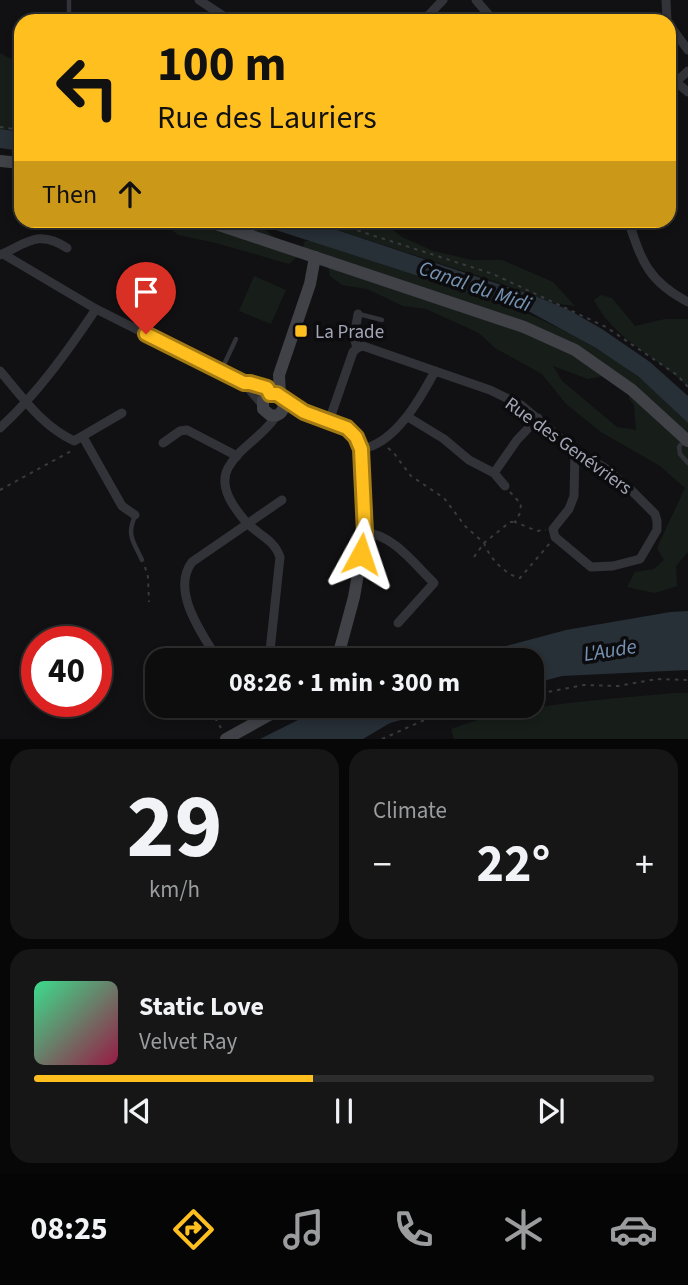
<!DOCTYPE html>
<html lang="en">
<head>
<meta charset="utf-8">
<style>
	body { margin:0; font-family:"Source Sans 3",sans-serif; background:#161617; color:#f1f3f6; height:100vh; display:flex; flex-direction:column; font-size:26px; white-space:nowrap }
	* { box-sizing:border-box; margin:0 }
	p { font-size:23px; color:#9a9c9e }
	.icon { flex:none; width:38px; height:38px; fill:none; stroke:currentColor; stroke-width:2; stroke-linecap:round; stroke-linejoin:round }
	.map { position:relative; height:739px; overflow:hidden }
	.side { display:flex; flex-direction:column; gap:10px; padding:10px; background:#070708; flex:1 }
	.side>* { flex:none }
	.hud { position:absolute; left:14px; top:14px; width:662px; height:214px; border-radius:21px; box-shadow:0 4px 10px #0003,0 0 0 2px #2d2d2e; background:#febf1f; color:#111; overflow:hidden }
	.speed { position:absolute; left:21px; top:626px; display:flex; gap:14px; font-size:35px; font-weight:700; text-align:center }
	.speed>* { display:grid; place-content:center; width:91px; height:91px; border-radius:50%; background:#0d0d0e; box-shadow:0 4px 10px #0003,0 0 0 2px #2d2d2e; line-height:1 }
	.speed .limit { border:10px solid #d22; background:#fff; color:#111 }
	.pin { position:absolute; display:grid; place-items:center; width:60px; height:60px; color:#fff; margin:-72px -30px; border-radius:50% 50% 50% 0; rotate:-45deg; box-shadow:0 0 7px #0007 }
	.pin .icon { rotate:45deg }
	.me { position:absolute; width:77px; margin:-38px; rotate:5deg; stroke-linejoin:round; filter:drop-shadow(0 0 5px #0008) }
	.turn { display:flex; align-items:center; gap:24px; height:147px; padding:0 28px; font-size:32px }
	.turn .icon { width:91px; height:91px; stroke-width:2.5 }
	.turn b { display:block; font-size:49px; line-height:60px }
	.then { display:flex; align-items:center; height:66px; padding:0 28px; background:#0003; gap:14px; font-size:26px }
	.big { font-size:52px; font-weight:700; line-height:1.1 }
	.side .widget { flex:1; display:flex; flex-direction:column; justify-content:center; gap:10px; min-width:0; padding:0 24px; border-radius:21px; background:#161617 }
	.side .dial { align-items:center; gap:0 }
	.dial b { font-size:91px; line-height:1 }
	.song { display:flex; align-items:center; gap:21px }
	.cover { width:84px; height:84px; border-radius:10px; background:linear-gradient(135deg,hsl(150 70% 55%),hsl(340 70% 35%)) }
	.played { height:7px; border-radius:4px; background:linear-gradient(90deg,#febf1f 45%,#2d2d2e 45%) }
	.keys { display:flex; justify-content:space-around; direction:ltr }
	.heat { display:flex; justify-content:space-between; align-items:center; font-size:38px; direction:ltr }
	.side .tiles { flex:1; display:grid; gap:10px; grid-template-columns:1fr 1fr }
	.widget:last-child { grid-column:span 2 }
	.trip { position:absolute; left:145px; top:648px; width:399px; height:70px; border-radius:21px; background:#0d0d0e; box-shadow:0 4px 10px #0003,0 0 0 2px #2d2d2e; font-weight:700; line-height:70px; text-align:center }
	.dock { display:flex; height:112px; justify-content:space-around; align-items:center; background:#050506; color:#9a9c9e }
	.dock .icon { width:49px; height:49px }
	.dock .current { color:#febf1f }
	.dock b { font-size:32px; color:#f1f3f6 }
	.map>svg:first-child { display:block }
	.green { fill:#171e19; fill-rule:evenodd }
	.water { fill:#272f37 }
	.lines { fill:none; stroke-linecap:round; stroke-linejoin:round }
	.path { stroke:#383a3f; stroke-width:2; stroke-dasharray:3.5 5; stroke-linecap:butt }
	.lane { stroke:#323338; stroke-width:4.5 }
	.street { stroke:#323338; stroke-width:9 }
	.secondary { stroke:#404248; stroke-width:12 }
	.route-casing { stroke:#a57c14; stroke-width:18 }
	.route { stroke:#febf1f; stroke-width:12 }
	.poi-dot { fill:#febf1f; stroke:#0c0c0e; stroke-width:2.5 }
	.labels { text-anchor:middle; stroke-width:7; stroke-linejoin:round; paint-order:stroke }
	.poi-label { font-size:19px; fill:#a2a6b5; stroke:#0c0c0e; text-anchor:start }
	.street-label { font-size:19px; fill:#a2a6b5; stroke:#0c0c0e }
	.water-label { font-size:21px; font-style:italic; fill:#7693b3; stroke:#0c0c0e }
</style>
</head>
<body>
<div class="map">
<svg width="688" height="739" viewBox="0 0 688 739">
	<rect width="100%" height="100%" fill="#111113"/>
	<g class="green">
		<polygon points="0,53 21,64 21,131 0,129"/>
		<polygon points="157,221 248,221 260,225 297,257 289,264 216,243 179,235"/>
		<polygon points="310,221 345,221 354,226 365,221 381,221 402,237 433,251 472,260 502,260 553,282 575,306 552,303 497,282"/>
		<path d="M305,241h6c112,36 231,63 326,135 18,13 34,32 51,47v129l-12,14 1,20 -22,7 -28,-6 8,-15 19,-3 10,-9 -7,-12 28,-60 -25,-22 -59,-34 -35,-28 -24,-30 -47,-26 -16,-15 -53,-24 -23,-3 -36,-17 -25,-4 -12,-9 -2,-9 -25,-20zM553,366l35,13 15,-3 27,8 -1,15 5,6 2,25 -19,-3 -55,-46z"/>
		<polygon points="254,276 286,290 271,324 239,311"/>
		<path d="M601,295l11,3 23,28 30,-7h23v68c-30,-30 -74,-47 -94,-87z"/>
		<path d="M676,693h12v46h-234l-3,-10c68,-26 153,-29 225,-36z"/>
	</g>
	<g class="water">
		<polygon points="0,129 21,132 21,151 0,148"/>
		<polygon points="248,221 310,221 535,296 569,310 602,329 650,362 688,396 688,423 639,377 596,348 530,312"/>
		<polygon points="688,611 688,670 562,676 532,684 532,660 454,660 566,630 670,612"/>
		<polygon points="322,705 455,705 390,723 363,739 260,739 304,717"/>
	</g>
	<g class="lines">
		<g class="path">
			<polyline points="0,127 21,130"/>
			<polyline points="325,220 493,274 606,327 677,375 688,387"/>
			<polyline points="388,448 393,452 411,476 444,498 465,526 484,543 510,522 515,522"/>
			<polyline points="0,490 73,450"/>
			<polyline points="510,492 521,504 520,513 515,522 537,531 546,530"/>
			<path d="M474,557l10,-14c5,14 21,32 36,35l30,-35"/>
			<polyline points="145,567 148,577 149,602"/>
			<polyline points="532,695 584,685 618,686 657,679 688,680"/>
			<polyline points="215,718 221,728"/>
			<polyline points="382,739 422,721 487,705"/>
		</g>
		<g class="lane">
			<polyline points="69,0 69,17 73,21"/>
			<polyline points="359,314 382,320"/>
			<polyline points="221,371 236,339"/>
			<polyline points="685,439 679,447 680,454 688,463"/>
			<path d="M135,516c-9,20 -1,26 7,44"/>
		</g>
		<g class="street">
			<polyline points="199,0 231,21"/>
			<polyline points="476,0 494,21"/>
			<polyline points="666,0 667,21"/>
			<polyline points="423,21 443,0"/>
			<polyline points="668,23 688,50"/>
			<polyline points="676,82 688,92"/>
			<polyline points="668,89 688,71"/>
			<path d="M628,220c14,42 20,61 60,82"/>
			<polyline points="3,254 96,309 244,383 262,404"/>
			<path d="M0,255c27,-12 39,-26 67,-7"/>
			<polyline points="357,348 354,337 358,314"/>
			<path d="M0,371c23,27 42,55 74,70l48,-28"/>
			<polyline points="244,383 250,383 267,389"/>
			<polyline points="408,417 444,439 469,460 494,473 505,486"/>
			<polyline points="329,421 353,352 357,348 363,346 435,371"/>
			<path d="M0,428c38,-35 67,-76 96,-119"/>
			<polyline points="83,437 122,506 135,515"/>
			<polyline points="163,443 180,431 187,430 237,456"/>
			<path d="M361,449c34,-5 59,-50 74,-78l55,19 31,15 54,46 30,17 25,21 25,25 2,7v9l-17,29 -27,7 -22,1 -36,-30 -2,-8 16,-20 5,-13 1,-45"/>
			<polyline points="494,473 517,440 538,418"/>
			<path d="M365,533c27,0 51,33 69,50l-36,40"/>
			<path d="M218,660c-15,-25 -48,-69 -26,-98l90,-62"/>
			<path d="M269,660l11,-103c-6,-18 -22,-22 -34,-35 -12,-14 -28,-35 -18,-54 11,-21 36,-32 48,-52"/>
			<polyline points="209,710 217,705"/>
		</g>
		<g class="secondary">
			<polyline points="0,161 21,163"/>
			<polyline points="204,220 524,327 575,350 632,390 688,441"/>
			<path d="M270,394l-7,6v9l7,6c7,2 12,-1 14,-9l-4,-10 -1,-21 31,-91 5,-27"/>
			<path d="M283,400c8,4 16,10 25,13 21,9 44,12 53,36l4,84 -11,64 -17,63"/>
			<polyline points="226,739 287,705"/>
		</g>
	</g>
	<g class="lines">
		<defs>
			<polyline id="route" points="146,334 244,383 250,383 267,388 270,394 277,394 304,412 347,428 356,437 361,449 365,533 361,554"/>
		</defs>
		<use href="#route" class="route-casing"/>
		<use href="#route" class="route"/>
	</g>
	<rect class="poi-dot" x="294" y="324" width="14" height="14" rx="3.5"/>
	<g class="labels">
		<g class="poi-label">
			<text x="315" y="338">La Prade</text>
		</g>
		<g class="street-label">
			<text transform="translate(569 445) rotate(36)" y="7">Rue des Genévriers</text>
		</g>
		<g class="water-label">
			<text transform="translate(475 286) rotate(19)" y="7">Canal du Midi</text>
			<text transform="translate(610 650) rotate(-9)" y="7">L'Aude</text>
		</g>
	</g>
</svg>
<div class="speed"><div class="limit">40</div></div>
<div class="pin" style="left:146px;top:334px;background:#d93025"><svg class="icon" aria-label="arrive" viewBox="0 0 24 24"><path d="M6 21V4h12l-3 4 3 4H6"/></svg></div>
<svg class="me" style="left:361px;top:554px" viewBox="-20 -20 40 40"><path d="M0-17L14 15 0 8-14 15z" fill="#febf1f" stroke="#fff" stroke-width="4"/></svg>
<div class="trip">08:26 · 1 min · 300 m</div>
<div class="hud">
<div class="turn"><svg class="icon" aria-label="left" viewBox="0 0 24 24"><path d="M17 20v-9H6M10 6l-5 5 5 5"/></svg><div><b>100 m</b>Rue des Lauriers</div></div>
<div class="then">Then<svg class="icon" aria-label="ahead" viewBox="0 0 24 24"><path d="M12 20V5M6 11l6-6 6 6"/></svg></div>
</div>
</div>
<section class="side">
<div class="tiles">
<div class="widget dial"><b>29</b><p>km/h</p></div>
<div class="widget"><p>Climate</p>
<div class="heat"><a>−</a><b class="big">22°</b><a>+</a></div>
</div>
<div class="widget">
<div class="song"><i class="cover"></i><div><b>Static Love</b><p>Velvet Ray</p></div></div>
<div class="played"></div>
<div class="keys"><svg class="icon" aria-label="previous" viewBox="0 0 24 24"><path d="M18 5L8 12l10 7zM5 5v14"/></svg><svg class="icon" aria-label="pause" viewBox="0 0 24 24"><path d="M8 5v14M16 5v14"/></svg><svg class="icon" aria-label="next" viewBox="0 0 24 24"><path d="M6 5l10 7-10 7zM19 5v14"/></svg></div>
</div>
</div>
</section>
<nav class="dock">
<b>08:25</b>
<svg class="icon current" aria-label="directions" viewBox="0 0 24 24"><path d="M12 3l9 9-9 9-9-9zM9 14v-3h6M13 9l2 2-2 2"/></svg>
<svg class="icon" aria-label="music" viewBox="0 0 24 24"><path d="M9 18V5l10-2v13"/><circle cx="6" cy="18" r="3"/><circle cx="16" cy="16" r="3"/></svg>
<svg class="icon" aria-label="phone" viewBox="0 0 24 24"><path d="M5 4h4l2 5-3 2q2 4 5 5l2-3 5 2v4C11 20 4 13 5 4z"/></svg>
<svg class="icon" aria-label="climate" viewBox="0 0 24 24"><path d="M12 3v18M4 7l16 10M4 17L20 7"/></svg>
<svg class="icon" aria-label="car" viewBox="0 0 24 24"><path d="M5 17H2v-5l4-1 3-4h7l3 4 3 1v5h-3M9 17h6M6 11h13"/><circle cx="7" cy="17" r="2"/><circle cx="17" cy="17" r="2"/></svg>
</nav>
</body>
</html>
